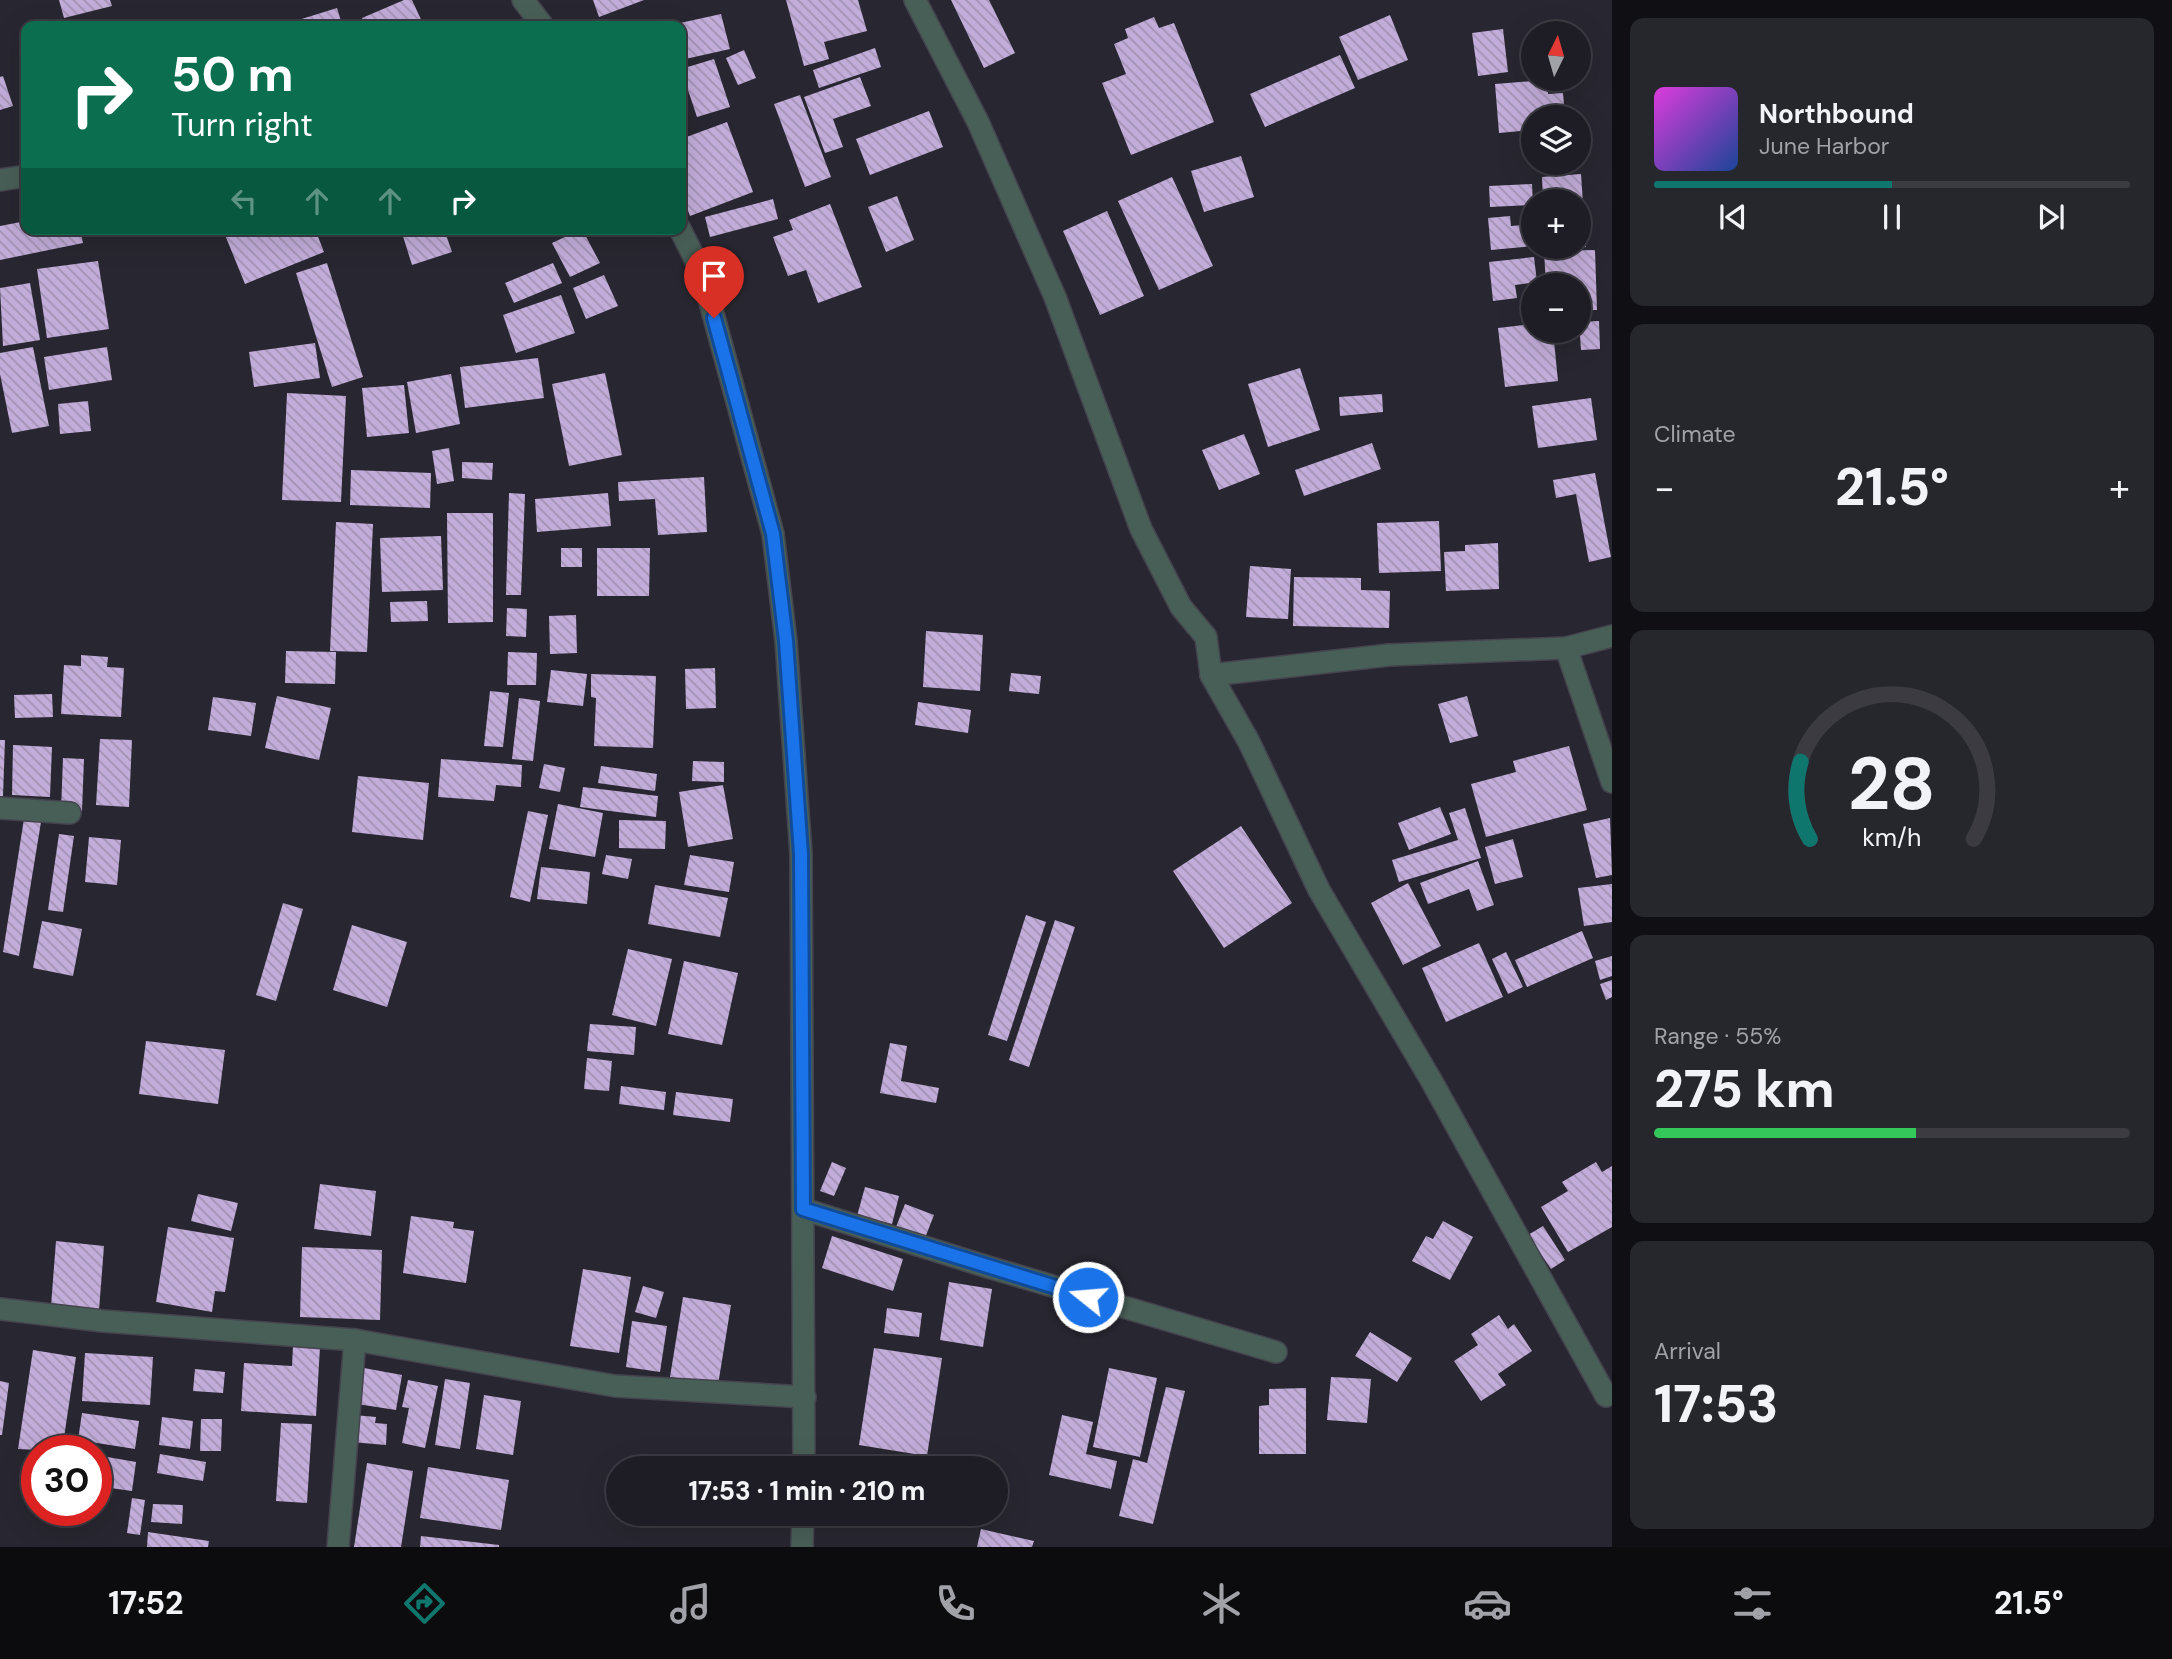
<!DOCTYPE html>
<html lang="en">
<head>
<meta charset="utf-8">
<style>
	body { margin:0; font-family:"DM Sans",sans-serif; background:#26262d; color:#f1f3f6; height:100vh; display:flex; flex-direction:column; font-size:26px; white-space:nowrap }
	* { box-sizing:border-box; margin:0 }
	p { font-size:23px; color:#a1a2a7 }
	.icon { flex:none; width:38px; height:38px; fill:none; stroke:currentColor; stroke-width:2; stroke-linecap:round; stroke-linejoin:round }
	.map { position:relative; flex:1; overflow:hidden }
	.side { display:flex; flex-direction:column; gap:18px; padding:18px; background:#101014; width:560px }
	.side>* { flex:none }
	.banner { position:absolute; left:21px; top:21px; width:665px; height:214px; border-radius:14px; box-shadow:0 7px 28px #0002,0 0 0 2px #3c3b42; background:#0b6e4f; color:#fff; overflow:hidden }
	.needle { width:46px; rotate:5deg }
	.tools { position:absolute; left:1521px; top:21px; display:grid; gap:14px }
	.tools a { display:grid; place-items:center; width:70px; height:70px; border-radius:50%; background:#1e1d25; box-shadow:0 7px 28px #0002,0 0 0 2px #3c3b42; font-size:35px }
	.speed { position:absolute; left:21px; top:1435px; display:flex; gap:14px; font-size:35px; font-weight:700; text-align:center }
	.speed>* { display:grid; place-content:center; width:91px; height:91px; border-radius:50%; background:#1e1d25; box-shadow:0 7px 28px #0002,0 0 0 2px #3c3b42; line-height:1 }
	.speed .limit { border:10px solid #d22; background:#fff; color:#111 }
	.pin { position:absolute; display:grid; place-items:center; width:60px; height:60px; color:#fff; margin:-72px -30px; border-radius:50% 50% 50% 0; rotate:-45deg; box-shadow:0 0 7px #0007 }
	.pin .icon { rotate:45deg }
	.me { position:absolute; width:77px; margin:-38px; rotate:287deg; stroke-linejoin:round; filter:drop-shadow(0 0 5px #0008) }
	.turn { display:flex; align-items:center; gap:24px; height:147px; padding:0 35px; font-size:32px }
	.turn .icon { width:91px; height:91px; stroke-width:2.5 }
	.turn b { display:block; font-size:49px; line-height:60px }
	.lanes { display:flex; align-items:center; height:66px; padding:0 35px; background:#0003; justify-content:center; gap:35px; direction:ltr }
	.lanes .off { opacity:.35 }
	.big { font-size:52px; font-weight:800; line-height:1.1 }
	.side .widget { flex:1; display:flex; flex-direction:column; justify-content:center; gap:10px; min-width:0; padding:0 24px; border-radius:14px; background:#26262d }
	.side .dial { align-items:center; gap:0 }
	.dial svg { height:182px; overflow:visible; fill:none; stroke:#3c3b42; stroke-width:7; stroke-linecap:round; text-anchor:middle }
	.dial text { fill:#f1f3f6; stroke:none }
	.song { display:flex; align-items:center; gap:21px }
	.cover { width:84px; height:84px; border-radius:10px; background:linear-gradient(135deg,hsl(300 70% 55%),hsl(220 70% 35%)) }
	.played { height:7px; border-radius:4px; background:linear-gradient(90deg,#0f766e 50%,#3c3b42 50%) }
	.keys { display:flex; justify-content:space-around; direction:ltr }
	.heat { display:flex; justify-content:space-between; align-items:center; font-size:38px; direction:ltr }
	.charge { height:10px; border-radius:5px; background:linear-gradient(90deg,#34c759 55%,#3c3b42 0) }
	.trip { position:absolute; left:606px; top:1456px; width:402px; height:70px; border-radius:35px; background:#1e1d25; box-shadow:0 7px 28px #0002,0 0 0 2px #3c3b42; font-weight:800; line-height:70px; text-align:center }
	.tab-bar { display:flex; height:112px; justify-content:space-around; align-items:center; background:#0c0c0f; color:#a1a2a7 }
	.tab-bar .icon { width:49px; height:49px }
	.tab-bar .active { color:#0f766e }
	.tab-bar b { font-size:32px; color:#f1f3f6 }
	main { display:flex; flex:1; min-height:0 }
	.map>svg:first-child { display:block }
	.building { fill:url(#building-back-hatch) }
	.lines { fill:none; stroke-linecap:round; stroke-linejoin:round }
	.minor-casing { stroke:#45444e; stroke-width:24 }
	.minor { stroke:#485f57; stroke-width:21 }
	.route-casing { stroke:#114b97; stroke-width:18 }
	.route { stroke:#1a73e8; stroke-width:12 }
</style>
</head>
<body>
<main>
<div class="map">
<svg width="1612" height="1547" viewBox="0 0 1612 1547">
	<defs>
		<pattern id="building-back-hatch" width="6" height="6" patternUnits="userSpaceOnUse" patternTransform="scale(1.75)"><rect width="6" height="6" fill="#c2acd9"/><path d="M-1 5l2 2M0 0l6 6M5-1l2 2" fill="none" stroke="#a292b4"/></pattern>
	</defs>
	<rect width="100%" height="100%" fill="#282731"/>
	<g class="building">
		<polygon points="59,0 110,0 112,6 64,18"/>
		<polygon points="404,0 412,0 424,26 365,26 362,18"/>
		<polygon points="593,0 644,0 599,17"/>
		<polygon points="786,0 858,0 867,31 824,42 829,59 804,66"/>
		<polygon points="951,0 989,0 1015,53 984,68"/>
		<polygon points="337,8 341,21 324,26 279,26"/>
		<polygon points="721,14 730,49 681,60 681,26 671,25"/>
		<polygon points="1390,15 1408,60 1358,80 1339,37"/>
		<polygon points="1154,17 1159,28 1174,23 1214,122 1131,155 1102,83 1126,74 1114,44 1128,38 1125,29"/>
		<polygon points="1503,29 1508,72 1478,76 1472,33"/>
		<polygon points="875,48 881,67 819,88 813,70"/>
		<polygon points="744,50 756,78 738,85 726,58"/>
		<polygon points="1340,55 1355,88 1265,127 1250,94"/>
		<polygon points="714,59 730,107 697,117 681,69"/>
		<polygon points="3,76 13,106 0,110 0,77"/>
		<polygon points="860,77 871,106 833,119 843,147 825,153 804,97"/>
		<polygon points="1547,80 1548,94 1563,93 1565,117 1533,117 1533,130 1499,133 1495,84"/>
		<polygon points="800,95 831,177 805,187 774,104"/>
		<polygon points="929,111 943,147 870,175 856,139"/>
		<polygon points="727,122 753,192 690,216 681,192 681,163 688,161 681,139"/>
		<polygon points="1241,156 1254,197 1204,212 1191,171"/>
		<polygon points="1581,174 1586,247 1578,248 1578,201 1543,201 1542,177"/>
		<polygon points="1172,177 1213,266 1159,290 1118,201"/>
		<polygon points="1532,184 1533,205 1490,207 1489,186"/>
		<polygon points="897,196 914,240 886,252 868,207"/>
		<polygon points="773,199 778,219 710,237 705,217"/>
		<polygon points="830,204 862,287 818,303 806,270 788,276 773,237 793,230 789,220"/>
		<polygon points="1107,211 1144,296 1100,315 1063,231"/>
		<polygon points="1510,216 1511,226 1533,224 1533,246 1491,250 1488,218"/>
		<polygon points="26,221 26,229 80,229 83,243 0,260 0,226"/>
		<polygon points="315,229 324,252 245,284 223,230"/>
		<polygon points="412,229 444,229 452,252 412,265 402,233"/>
		<polygon points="582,229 600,263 570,277 552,243"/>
		<polygon points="1595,250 1597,310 1578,310 1578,285 1546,285 1544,251"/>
		<polygon points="1534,257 1537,282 1515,285 1517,298 1493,301 1489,262"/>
		<polygon points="98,261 109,329 47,338 37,269"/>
		<polygon points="327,263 363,377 332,387 296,273"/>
		<polygon points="553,263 562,283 514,303 505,283"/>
		<polygon points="604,275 618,306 586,319 573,288"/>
		<polygon points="30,283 40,340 3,346 0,288"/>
		<polygon points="561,295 575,333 516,353 503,315"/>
		<polygon points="1599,321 1600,349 1581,350 1579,322"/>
		<polygon points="1533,324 1533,331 1553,331 1558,381 1505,387 1498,328"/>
		<polygon points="315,343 320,378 254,387 249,352"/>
		<polygon points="33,347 49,426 12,433 0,374 0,353"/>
		<polygon points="107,347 112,380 49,390 44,357"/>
		<polygon points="538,358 544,398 465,408 460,367"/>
		<polygon points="1300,368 1320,430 1268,447 1248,384"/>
		<polygon points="605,373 622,455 569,466 552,384"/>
		<polygon points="451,374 460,424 416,433 407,382"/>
		<polygon points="404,385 409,433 367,437 362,388"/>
		<polygon points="287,393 346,396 341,502 282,500"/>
		<polygon points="1382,394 1383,412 1340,416 1339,397"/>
		<polygon points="1591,398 1597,440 1538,448 1532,406"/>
		<polygon points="88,401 91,431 60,434 58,404"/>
		<polygon points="1244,434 1260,474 1219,490 1202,450"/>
		<polygon points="1372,443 1381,469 1304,496 1295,470"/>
		<polygon points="449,448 454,481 437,484 432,451"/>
		<polygon points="462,462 493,463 492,480 462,478"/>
		<polygon points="351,470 431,473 430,508 350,505"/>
		<polygon points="1595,473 1611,557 1589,562 1576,494 1556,498 1553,480"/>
		<polygon points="704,477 707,532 658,535 655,499 619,501 618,482"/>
		<polygon points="509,493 525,494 521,595 506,595"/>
		<polygon points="608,493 611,526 537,532 535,499"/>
		<polygon points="447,513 493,513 493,622 448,623"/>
		<polygon points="1439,521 1441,571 1379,573 1377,523"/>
		<polygon points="336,522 373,524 367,652 330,651"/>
		<polygon points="441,536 443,590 382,592 380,538"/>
		<polygon points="1498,543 1499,589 1446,591 1444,552 1465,551 1465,545"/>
		<rect x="561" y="548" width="21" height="19"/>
		<polygon points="597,548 650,548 649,596 597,596"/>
		<polygon points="1250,566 1291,569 1288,619 1246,617"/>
		<polygon points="1294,577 1361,578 1361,590 1390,591 1389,628 1293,626"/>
		<polygon points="427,601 428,621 391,622 390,602"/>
		<polygon points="507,608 527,609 526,637 506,636"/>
		<polygon points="576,615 577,653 550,654 549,616"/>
		<polygon points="926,631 983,635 980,691 923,687"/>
		<polygon points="286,651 336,652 335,684 285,683"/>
		<polygon points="508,652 537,653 536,685 507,685"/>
		<polygon points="81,655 108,657 107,667 124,668 121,717 61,714 64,665 81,666"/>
		<polygon points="715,668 716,708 686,709 685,669"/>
		<polygon points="551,670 587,674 583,706 547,702"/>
		<polygon points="1011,673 1041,676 1039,694 1009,691"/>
		<polygon points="591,674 656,676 653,748 594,746 596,698 591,697"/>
		<polygon points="490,691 509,693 503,747 484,746"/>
		<polygon points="52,694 53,717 15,718 14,695"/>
		<polygon points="277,696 331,708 319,760 265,748"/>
		<polygon points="1467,696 1478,736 1450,743 1438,704"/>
		<polygon points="213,697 256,703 251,736 208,730"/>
		<polygon points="519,698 540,701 533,761 512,759"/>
		<polygon points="918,702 971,710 968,733 915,725"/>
		<polygon points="100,739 132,740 129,807 96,805"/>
		<polygon points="0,740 5,740 3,796 0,796"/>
		<polygon points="13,745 52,747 50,797 12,795"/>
		<polygon points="1569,746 1587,810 1486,837 1471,784 1516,772 1513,761"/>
		<polygon points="63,758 84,759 82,811 61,811"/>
		<polygon points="441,759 522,765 521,787 496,785 494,801 438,797"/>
		<polygon points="693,761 724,762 724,782 692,781"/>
		<polygon points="544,764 565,768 560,792 539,788"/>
		<polygon points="601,766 657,774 655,791 598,783"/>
		<polygon points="358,776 429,783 423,840 352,832"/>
		<polygon points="723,785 733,839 688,847 679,792"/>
		<polygon points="583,787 658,796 656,817 580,807"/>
		<polygon points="558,804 603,813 595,857 549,849"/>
		<polygon points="1440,807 1451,834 1409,850 1398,823"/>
		<polygon points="1465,808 1481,858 1399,882 1392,860 1458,840 1449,813"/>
		<polygon points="528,811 548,815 530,902 510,897"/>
		<polygon points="1610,818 1612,875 1596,878 1583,824"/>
		<polygon points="24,819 41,822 19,956 3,952"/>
		<polygon points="619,820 666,821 665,849 619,848"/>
		<polygon points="1241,826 1292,903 1224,948 1173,871"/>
		<polygon points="59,834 74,836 63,912 48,910"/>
		<polygon points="89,837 121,840 117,885 85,882"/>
		<polygon points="1513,839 1523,877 1495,884 1485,847"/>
		<polygon points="606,855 632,859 628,879 602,874"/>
		<polygon points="690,855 734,862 729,892 684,885"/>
		<polygon points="1478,861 1494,905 1477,911 1469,889 1428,904 1420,883"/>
		<polygon points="541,867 590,872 587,904 537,899"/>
		<polygon points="1408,883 1441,946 1403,965 1371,903"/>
		<polygon points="1612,884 1612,922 1584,926 1578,888"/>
		<polygon points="655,885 728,898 720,937 648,924"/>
		<polygon points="283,903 303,909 276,1001 256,995"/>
		<polygon points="1026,915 1046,922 1007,1041 988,1035"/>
		<polygon points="1055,920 1075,927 1029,1067 1009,1060"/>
		<polygon points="42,921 82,929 73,976 33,968"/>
		<polygon points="352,925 407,942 387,1007 333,990"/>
		<polygon points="1582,931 1593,958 1527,987 1515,960"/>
		<polygon points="1479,943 1503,997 1446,1022 1422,968"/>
		<polygon points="628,949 672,959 656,1026 612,1015"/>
		<polygon points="1506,952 1523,987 1508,994 1492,959"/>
		<polygon points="1612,956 1612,976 1600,980 1595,961"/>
		<polygon points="684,961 738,973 722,1045 668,1034"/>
		<polygon points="1612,980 1612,997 1606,1000 1600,984"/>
		<polygon points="590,1024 636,1027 634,1055 587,1051"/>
		<polygon points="146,1041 225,1050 218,1104 139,1094"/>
		<polygon points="890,1043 907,1046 901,1081 939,1088 936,1103 880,1093"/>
		<polygon points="587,1058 612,1061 609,1091 584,1089"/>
		<polygon points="621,1086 666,1092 664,1110 619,1104"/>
		<polygon points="676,1092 733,1099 730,1122 673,1115"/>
		<polygon points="832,1162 846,1168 834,1196 820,1191"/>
		<polygon points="1596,1162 1602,1172 1612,1166 1612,1227 1568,1252 1541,1207 1568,1191 1562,1182"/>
		<polygon points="320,1184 376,1191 371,1236 314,1229"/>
		<polygon points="865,1187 899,1196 892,1224 857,1216"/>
		<polygon points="198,1194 238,1203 231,1231 191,1221"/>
		<polygon points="905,1204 934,1215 925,1238 896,1227"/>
		<polygon points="411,1216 454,1222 453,1228 474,1231 466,1283 403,1273"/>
		<polygon points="1443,1221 1473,1237 1450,1280 1412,1261 1426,1236 1433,1239"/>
		<polygon points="1543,1226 1565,1260 1551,1269 1528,1235"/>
		<polygon points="168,1227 234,1238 225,1292 215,1291 212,1312 156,1302"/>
		<polygon points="832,1236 903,1259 893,1291 822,1268"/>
		<polygon points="56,1241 104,1246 99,1310 51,1306"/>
		<polygon points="302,1247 382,1250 380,1320 300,1317"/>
		<polygon points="583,1269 631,1277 619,1353 570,1346"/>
		<polygon points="949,1282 992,1289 983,1347 940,1340"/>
		<polygon points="643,1286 664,1292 656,1318 635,1312"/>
		<polygon points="683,1297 731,1305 718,1385 670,1377"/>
		<polygon points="887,1308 922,1313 919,1337 884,1333"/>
		<polygon points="1499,1315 1508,1329 1514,1324 1532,1351 1498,1374 1506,1385 1481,1401 1454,1361 1478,1345 1471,1334"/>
		<polygon points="632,1321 667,1326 660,1372 626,1367"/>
		<polygon points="1370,1332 1412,1358 1397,1382 1355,1356"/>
		<polygon points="293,1346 320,1347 316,1416 241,1411 244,1363 292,1366"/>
		<polygon points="874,1348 942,1358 927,1456 859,1445"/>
		<polygon points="33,1350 76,1357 62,1451 18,1449"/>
		<polygon points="85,1353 153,1357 150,1405 82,1401"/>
		<polygon points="364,1368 402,1375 396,1410 357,1404"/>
		<polygon points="1109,1368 1157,1378 1140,1457 1093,1447"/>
		<polygon points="195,1369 225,1372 223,1393 193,1391"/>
		<polygon points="1331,1377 1371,1379 1367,1423 1327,1420"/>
		<polygon points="445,1379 470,1383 460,1449 435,1445"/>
		<polygon points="408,1380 438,1386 425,1448 402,1443 409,1408 402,1407"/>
		<polygon points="0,1381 9,1383 2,1435 0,1435"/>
		<polygon points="1166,1387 1185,1391 1153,1524 1119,1516 1133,1459 1147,1463"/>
		<polygon points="1306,1388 1306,1454 1259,1454 1259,1406 1269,1405 1269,1389"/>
		<polygon points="484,1395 521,1401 513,1455 476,1449"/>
		<polygon points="82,1413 139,1421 135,1449 78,1440"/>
		<polygon points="354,1415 376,1417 375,1423 387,1424 386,1445 351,1442"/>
		<polygon points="1062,1415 1093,1422 1086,1454 1117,1461 1111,1489 1049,1475"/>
		<polygon points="162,1417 193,1421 190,1449 159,1445"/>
		<polygon points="201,1419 222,1419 221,1451 200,1451"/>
		<polygon points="281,1423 312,1424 307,1503 276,1501"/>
		<polygon points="160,1454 206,1462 203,1481 157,1473"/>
		<polygon points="838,1454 902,1462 901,1468 836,1468"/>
		<polygon points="96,1455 136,1462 132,1491 96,1486"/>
		<polygon points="367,1463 413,1471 401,1547 354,1547"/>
		<polygon points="428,1467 509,1480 501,1530 420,1518"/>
		<polygon points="132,1498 145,1500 140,1535 127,1533"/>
		<polygon points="153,1504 183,1505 182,1524 151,1522"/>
		<polygon points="835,1514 894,1514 893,1522"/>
		<polygon points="898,1514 926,1514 923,1528 896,1523"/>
		<polygon points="981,1529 1034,1541 1032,1547 977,1547"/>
		<polygon points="148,1532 209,1541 208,1547 147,1547"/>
		<polygon points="421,1536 499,1545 499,1547 420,1547"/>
	</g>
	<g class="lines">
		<defs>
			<g id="minor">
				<polyline points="523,0 543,26"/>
				<polyline points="915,0 978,122 1055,297 1141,529 1181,607 1206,637 1211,675 1389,655 1566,648 1612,636"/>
				<polyline points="0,180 26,176"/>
				<polyline points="680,229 702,273 773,534 786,641 801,854 804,1468"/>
				<polyline points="1566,648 1612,782"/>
				<polyline points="1211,675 1249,742 1319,890 1431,1080 1606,1396"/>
				<polyline points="0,808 70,813"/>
				<polyline points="803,1209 988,1267 1276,1352"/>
				<polyline points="0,1309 103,1321 355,1340 615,1386 805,1397"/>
				<polyline points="338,1547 355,1340"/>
				<polyline points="802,1547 803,1514"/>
			</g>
		</defs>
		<use href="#minor" class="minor-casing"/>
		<use href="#minor" class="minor"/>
	</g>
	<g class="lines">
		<defs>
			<polyline id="route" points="714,318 773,534 786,641 801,854 803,1209 1088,1297"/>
		</defs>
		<use href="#route" class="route-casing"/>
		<use href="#route" class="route"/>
	</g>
</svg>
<div class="tools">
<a><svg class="needle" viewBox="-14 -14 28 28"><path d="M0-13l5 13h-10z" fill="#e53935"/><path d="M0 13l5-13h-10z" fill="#a1a2a7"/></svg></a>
<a><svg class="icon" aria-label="layers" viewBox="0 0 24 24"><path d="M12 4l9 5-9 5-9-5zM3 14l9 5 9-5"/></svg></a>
<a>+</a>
<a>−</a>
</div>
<div class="speed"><div class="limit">30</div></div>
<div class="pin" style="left:714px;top:318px;background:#d93025"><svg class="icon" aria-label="arrive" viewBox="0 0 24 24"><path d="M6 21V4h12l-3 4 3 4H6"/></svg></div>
<svg class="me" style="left:1088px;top:1297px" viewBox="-20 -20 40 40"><circle r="17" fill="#1a73e8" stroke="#fff" stroke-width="3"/><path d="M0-11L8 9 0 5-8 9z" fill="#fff"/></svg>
<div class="trip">17:53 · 1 min · 210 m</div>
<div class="banner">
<div class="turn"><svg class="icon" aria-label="right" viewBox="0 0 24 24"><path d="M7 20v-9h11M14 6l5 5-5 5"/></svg><div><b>50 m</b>Turn right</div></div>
<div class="lanes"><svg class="icon off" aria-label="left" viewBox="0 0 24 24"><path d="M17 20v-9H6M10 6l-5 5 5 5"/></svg><svg class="icon off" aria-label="ahead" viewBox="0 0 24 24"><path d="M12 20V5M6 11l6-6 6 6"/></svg><svg class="icon off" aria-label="ahead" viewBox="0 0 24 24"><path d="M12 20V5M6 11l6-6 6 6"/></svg><svg class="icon" aria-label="right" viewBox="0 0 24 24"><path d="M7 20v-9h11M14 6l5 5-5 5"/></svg></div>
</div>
</div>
<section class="side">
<div class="widget">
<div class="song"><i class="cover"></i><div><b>Northbound</b><p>June Harbor</p></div></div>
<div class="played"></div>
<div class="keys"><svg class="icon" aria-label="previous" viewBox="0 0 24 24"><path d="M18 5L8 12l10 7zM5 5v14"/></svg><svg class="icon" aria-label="pause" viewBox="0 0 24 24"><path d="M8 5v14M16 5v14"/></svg><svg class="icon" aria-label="next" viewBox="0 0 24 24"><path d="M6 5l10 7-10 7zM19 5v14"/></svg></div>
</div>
<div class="widget"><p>Climate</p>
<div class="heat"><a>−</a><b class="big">21.5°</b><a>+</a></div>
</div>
<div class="widget dial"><svg viewBox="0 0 100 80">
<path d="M14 69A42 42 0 1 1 86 69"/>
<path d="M14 69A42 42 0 0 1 10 35" stroke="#0f766e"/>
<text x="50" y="56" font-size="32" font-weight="700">28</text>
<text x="50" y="72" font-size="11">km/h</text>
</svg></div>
<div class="widget"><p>Range · 55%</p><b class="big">275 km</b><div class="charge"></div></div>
<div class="widget"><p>Arrival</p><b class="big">17:53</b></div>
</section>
</main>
<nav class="tab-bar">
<b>17:52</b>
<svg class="icon active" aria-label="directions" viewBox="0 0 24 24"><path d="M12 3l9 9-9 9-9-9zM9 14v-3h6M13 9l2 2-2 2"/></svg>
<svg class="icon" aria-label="music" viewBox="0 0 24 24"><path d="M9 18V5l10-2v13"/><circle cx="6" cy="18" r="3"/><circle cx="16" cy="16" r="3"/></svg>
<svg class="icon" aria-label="phone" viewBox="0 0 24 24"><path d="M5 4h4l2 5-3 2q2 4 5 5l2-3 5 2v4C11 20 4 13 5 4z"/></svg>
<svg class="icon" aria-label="climate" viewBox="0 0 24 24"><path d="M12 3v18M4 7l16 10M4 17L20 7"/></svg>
<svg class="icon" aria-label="car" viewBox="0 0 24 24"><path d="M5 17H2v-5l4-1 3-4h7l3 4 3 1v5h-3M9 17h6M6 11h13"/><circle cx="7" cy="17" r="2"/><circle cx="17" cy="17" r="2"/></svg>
<svg class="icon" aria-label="filters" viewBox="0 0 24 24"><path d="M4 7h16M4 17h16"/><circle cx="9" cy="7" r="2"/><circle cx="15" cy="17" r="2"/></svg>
<b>21.5°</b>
</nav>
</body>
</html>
